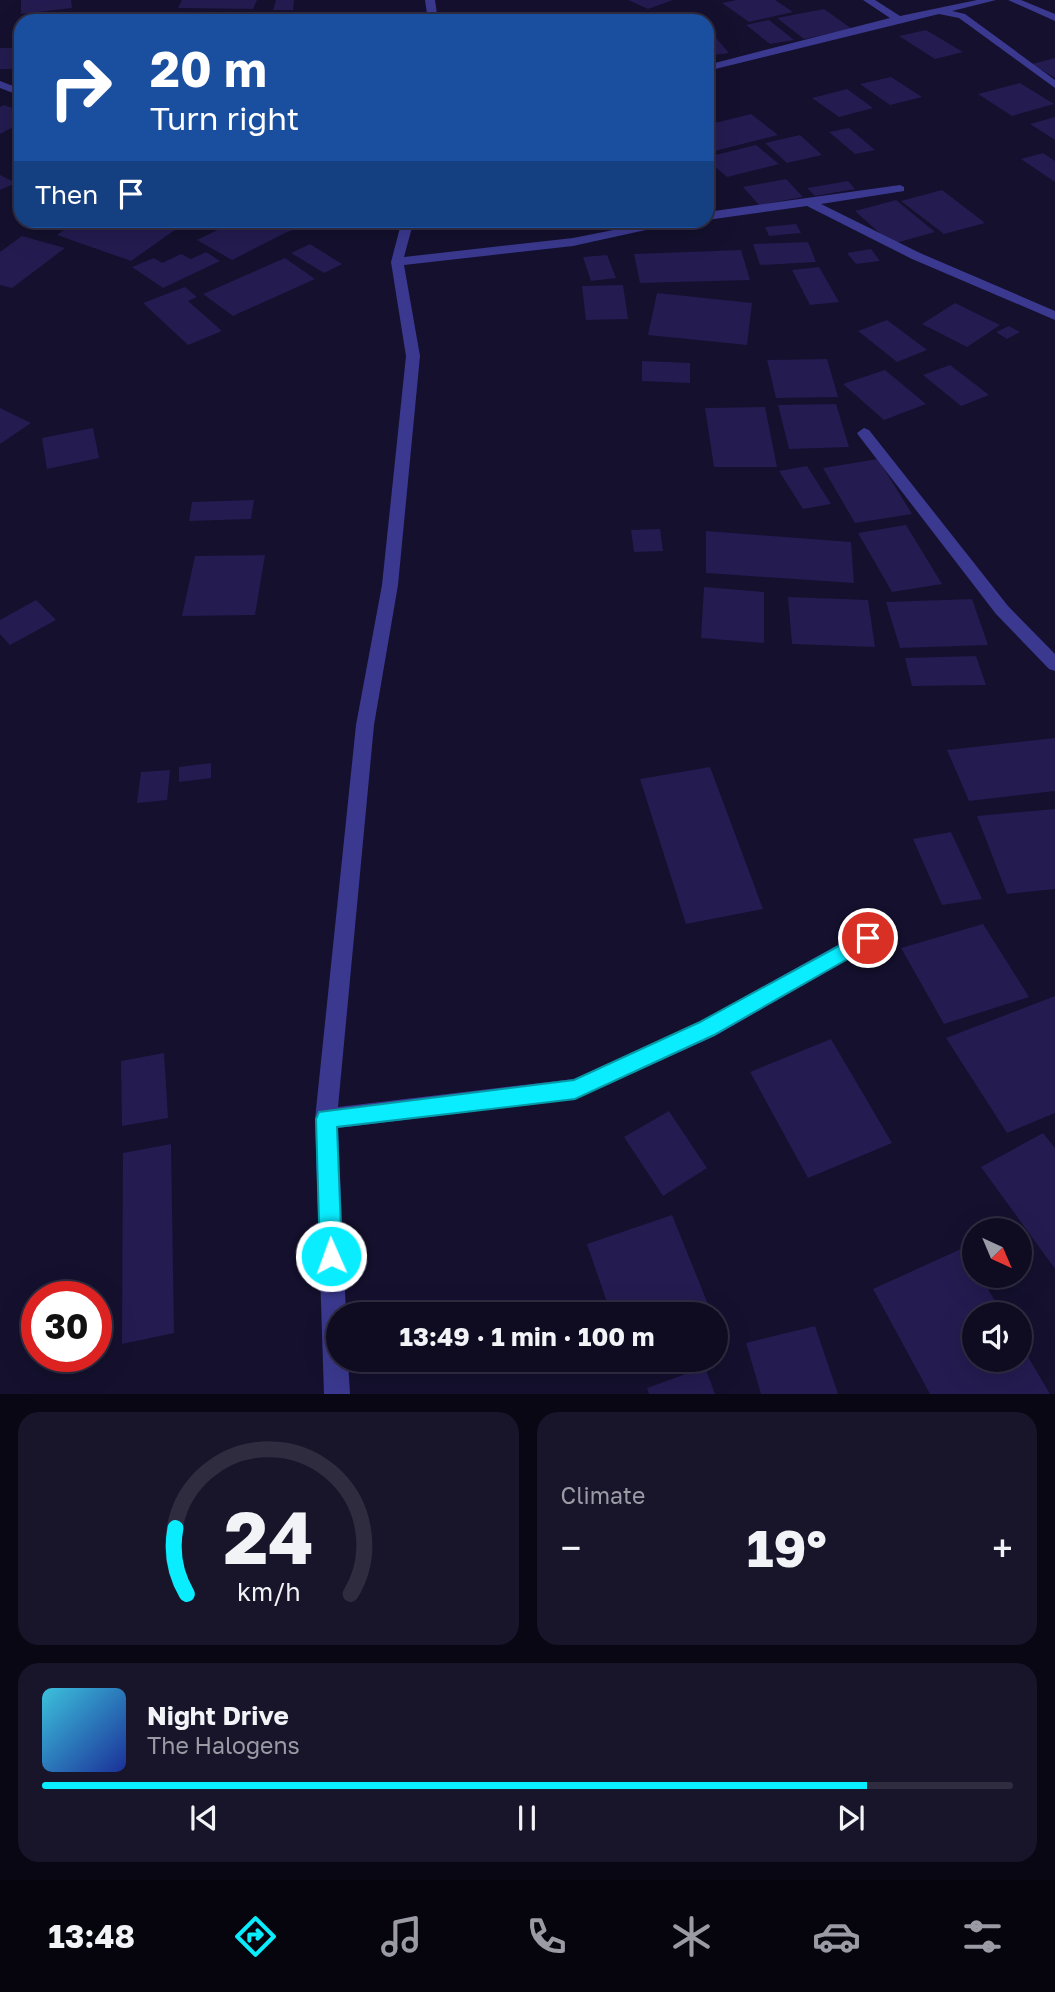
<!DOCTYPE html>
<html lang="en">
<head>
<meta charset="utf-8">
<style>
	body { margin:0; font-family:"Golos Text",sans-serif; background:#18152a; color:#f1f3f6; height:100vh; display:flex; flex-direction:column; font-size:26px; white-space:nowrap }
	* { box-sizing:border-box; margin:0 }
	p { font-size:23px; color:#9b9ba5 }
	.icon { flex:none; width:38px; height:38px; fill:none; stroke:currentColor; stroke-width:2; stroke-linecap:round; stroke-linejoin:round }
	.map { position:relative; height:1394px; overflow:hidden }
	.panel { display:flex; flex-direction:column; gap:18px; padding:18px; background:#080713; flex:1 }
	.panel>* { flex:none }
	.top-card { position:absolute; left:14px; top:14px; width:700px; height:214px; border-radius:21px; box-shadow:0 7px 28px #0002,0 0 0 2px #2f2c40; background:#1a4fa0; color:#fff; overflow:hidden }
	.needle { width:46px; rotate:136deg }
	.controls { position:absolute; left:962px; top:1218px; display:grid; gap:14px }
	.controls a { display:grid; place-items:center; width:70px; height:70px; border-radius:50%; background:#0f0c22; box-shadow:0 7px 28px #0002,0 0 0 2px #2f2c40; font-size:35px }
	.speed { position:absolute; left:21px; top:1281px; display:flex; gap:14px; font-size:35px; font-weight:700; text-align:center }
	.speed>* { display:grid; place-content:center; width:91px; height:91px; border-radius:50%; background:#0f0c22; box-shadow:0 7px 28px #0002,0 0 0 2px #2f2c40; line-height:1 }
	.speed .limit { border:10px solid #d22; background:#fff; color:#111 }
	.pin { position:absolute; display:grid; place-items:center; width:60px; height:60px; color:#fff; margin:-30px; border:4px solid #fff; border-radius:50%; box-shadow:0 2px 7px #0007 }
	.me { position:absolute; width:77px; margin:-38px; rotate:358deg; stroke-linejoin:round; filter:drop-shadow(0 0 5px #0008) }
	.turn { display:flex; align-items:center; gap:24px; height:147px; padding:0 21px; font-size:32px }
	.turn .icon { width:91px; height:91px; stroke-width:2.5 }
	.turn b { display:block; font-size:49px; line-height:60px }
	.then { display:flex; align-items:center; height:66px; padding:0 21px; background:#0003; gap:14px; font-size:26px }
	.big { font-size:52px; font-weight:700; line-height:1.1 }
	.panel .widget { flex:1; display:flex; flex-direction:column; justify-content:center; gap:10px; min-width:0; padding:0 24px; border-radius:21px; background:#18152a }
	.panel .dial { align-items:center; gap:0 }
	.dial svg { height:182px; overflow:visible; fill:none; stroke:#2f2c40; stroke-width:7; stroke-linecap:round; text-anchor:middle }
	.dial text { fill:#f1f3f6; stroke:none }
	.song { display:flex; align-items:center; gap:21px }
	.cover { width:84px; height:84px; border-radius:10px; background:linear-gradient(135deg,hsl(190 70% 55%),hsl(230 70% 35%)) }
	.played { height:7px; border-radius:4px; background:linear-gradient(90deg,#09edff 85%,#2f2c40 85%) }
	.keys { display:flex; justify-content:space-around; direction:ltr }
	.heat { display:flex; justify-content:space-between; align-items:center; font-size:38px; direction:ltr }
	.panel .tiles { flex:1; display:grid; gap:18px; grid-template-columns:1fr 1fr }
	.widget:last-child { grid-column:span 2 }
	.trip { position:absolute; left:326px; top:1302px; width:402px; height:70px; border-radius:35px; background:#0f0c22; box-shadow:0 7px 28px #0002,0 0 0 2px #2f2c40; font-weight:700; line-height:70px; text-align:center }
	.menu { display:flex; height:112px; justify-content:space-around; align-items:center; background:#06050e; color:#9b9ba5 }
	.menu .icon { width:49px; height:49px }
	.menu .current { color:#09edff }
	.menu b { font-size:32px; color:#f1f3f6 }
	.map>svg:first-child { display:block }
	.building { fill:#241b50 }
	.lines { fill:none; stroke-linecap:round; stroke-linejoin:round }
	.minor { fill:#3a398f; fill-rule:evenodd }
	.route { fill:#09edff; stroke:#069aa6; stroke-width:2 }
</style>
</head>
<body>
<div class="map">
<svg width="1055" height="1394" viewBox="0 0 1055 1394">
	<rect width="100%" height="100%" fill="#14102e"/>
	<g class="building">
		<polygon points="21,0 71,0 72,8 21,14"/>
		<polygon points="182,0 257,0 253,9 178,8"/>
		<polygon points="276,0 294,0 293,10 273,10"/>
		<polygon points="628,0 673,0 648,9"/>
		<polygon points="737,0 775,0 793,12 749,22 722,3"/>
		<polygon points="824,9 852,29 804,39 777,18"/>
		<polygon points="605,12 613,21 593,21 588,15"/>
		<polygon points="81,13 116,13 112,21 52,21 55,14"/>
		<polygon points="315,14 315,17 353,17 353,21 265,21 266,17"/>
		<polygon points="201,15 215,15 214,18 253,17 252,21 159,21 160,19 200,18"/>
		<polygon points="769,20 794,40 770,44 746,25"/>
		<polygon points="926,30 963,52 935,59 899,36"/>
		<polygon points="710,31 729,53 707,56 707,32"/>
		<polygon points="0,48 21,48 21,62 17,69 0,69"/>
		<polygon points="1055,58 1055,78 1032,64"/>
		<polygon points="891,77 922,97 890,105 860,84"/>
		<polygon points="1020,83 1054,104 1012,116 978,94"/>
		<polygon points="847,89 873,108 839,117 812,98"/>
		<polygon points="4,105 21,111 21,123 0,134 0,107"/>
		<polygon points="751,114 778,135 707,153 707,125"/>
		<polygon points="1055,117 1055,140 1030,124"/>
		<polygon points="849,128 875,150 855,154 829,132"/>
		<polygon points="800,135 822,155 787,163 765,143"/>
		<polygon points="756,145 779,164 727,177 707,160 707,157"/>
		<polygon points="1043,153 1055,161 1055,182 1021,159"/>
		<polygon points="0,175 16,183 0,190"/>
		<polygon points="786,179 803,197 759,205 743,187"/>
		<polygon points="848,181 855,189 815,196 807,188"/>
		<polygon points="942,190 985,223 944,234 901,201"/>
		<polygon points="896,200 935,232 892,244 855,211"/>
		<polygon points="79,220 189,220 131,261 57,235"/>
		<polygon points="238,220 281,220 295,228 232,260 197,240"/>
		<polygon points="796,224 801,233 769,236 765,227"/>
		<polygon points="22,236 65,248 12,288 0,285 0,252"/>
		<polygon points="808,242 816,262 760,265 753,244"/>
		<polygon points="310,244 342,264 324,273 291,253"/>
		<polygon points="871,249 880,261 856,264 847,253"/>
		<polygon points="741,250 750,280 640,283 634,254"/>
		<polygon points="206,252 220,261 163,288 132,267 154,258 162,263 181,254 191,259"/>
		<polygon points="607,255 616,278 591,281 583,257"/>
		<polygon points="285,258 315,279 233,316 203,294"/>
		<polygon points="819,267 839,302 810,305 792,270"/>
		<polygon points="623,285 628,319 586,320 582,286"/>
		<polygon points="185,287 197,297 188,301 222,331 188,345 143,303"/>
		<polygon points="657,293 752,303 747,345 648,335"/>
		<polygon points="955,303 1000,325 967,347 922,324"/>
		<polygon points="887,320 927,350 897,362 858,331"/>
		<polygon points="1009,326 1020,332 1007,339 996,332"/>
		<polygon points="827,359 838,397 776,398 767,360"/>
		<polygon points="642,361 690,363 690,383 642,381"/>
		<polygon points="950,365 989,395 961,406 923,375"/>
		<polygon points="885,370 926,404 884,420 843,384"/>
		<polygon points="836,404 849,447 789,449 778,405"/>
		<polygon points="765,407 777,467 714,467 705,408"/>
		<polygon points="0,408 31,423 0,444"/>
		<polygon points="93,428 99,458 47,469 42,438"/>
		<polygon points="878,459 912,514 855,523 823,468"/>
		<polygon points="807,466 831,504 803,509 779,471"/>
		<polygon points="254,500 251,519 189,521 192,502"/>
		<polygon points="906,525 942,584 892,592 858,533"/>
		<polygon points="660,529 663,551 634,552 631,530"/>
		<polygon points="706,531 851,542 854,583 706,573"/>
		<polygon points="265,555 255,615 182,616 195,556"/>
		<polygon points="704,587 764,592 764,643 701,638"/>
		<polygon points="788,597 868,600 875,647 792,644"/>
		<polygon points="972,599 988,645 900,648 886,602"/>
		<polygon points="36,600 56,620 10,645 0,634 0,620"/>
		<polygon points="976,656 986,685 912,686 905,658"/>
		<polygon points="1055,738 1055,791 969,801 947,750"/>
		<polygon points="211,763 211,778 179,782 179,767"/>
		<polygon points="710,767 763,909 686,924 640,779"/>
		<polygon points="170,770 167,800 137,803 141,772"/>
		<polygon points="1055,809 1055,889 1007,894 977,816"/>
		<polygon points="951,832 982,899 942,905 913,839"/>
		<polygon points="983,924 1029,997 944,1024 901,948"/>
		<polygon points="1055,996 1055,1113 1007,1133 946,1038"/>
		<polygon points="831,1039 892,1143 808,1178 750,1072"/>
		<polygon points="164,1053 168,1118 122,1126 121,1061"/>
		<polygon points="669,1111 707,1168 663,1196 624,1137"/>
		<polygon points="1043,1133 1055,1148 1055,1269 981,1167"/>
		<polygon points="171,1144 174,1333 122,1344 123,1153"/>
		<polygon points="672,1215 712,1314 611,1314 587,1244"/>
		<polygon points="963,1248 975,1267 975,1276 980,1276 1003,1314 975,1314 975,1360 1020,1360 1020,1343 1050,1394 930,1394 873,1289"/>
		<polygon points="815,1326 838,1394 761,1394 746,1343"/>
		<polygon points="705,1367 715,1394 649,1394 647,1388"/>
	</g>
	<g class="lines">
		<g class="minor">
			<polygon points="425,0 435,0 438,21 428,21"/>
			<polygon points="863,0 875,0 900,16 977,0 996,0 952,11 965,14 1055,80 1055,88 959,18 939,14 707,71 707,65 890,18"/>
			<polygon points="1008,0 1021,0 1055,14 1055,21"/>
			<polygon points="0,81 21,89 21,96 0,88"/>
			<polygon points="900,185 904,187 904,191 821,204 920,253 1055,311 1055,320 912,259 807,206 707,220 707,212"/>
			<polygon points="402,220 414,220 404,257 573,238 664,220 691,220 573,246 404,265 420,356 398,585 374,725 338,1107 574,1079 699,1022 861,932 868,929 875,932 878,938 875,944 715,1036 575,1099 338,1128 346,1314 338,1314 338,1360 348,1360 350,1394 324,1394 315,1119 356,725 382,585 406,356 391,262"/>
			<polygon points="864,428 869,430 1008,606 1055,654 1055,671 1049,669 996,614 859,436 857,433"/>
		</g>
	</g>
	<polygon class="route" points="868,930 874,933 877,938 874,944 714,1035 575,1099 337,1127 342,1256 339,1264 331,1267 324,1264 320,1256 316,1119 319,1112 574,1080 700,1022"/>
</svg>
<div class="controls">
<a><svg class="needle" viewBox="-14 -14 28 28"><path d="M0-13l5 13h-10z" fill="#e53935"/><path d="M0 13l5-13h-10z" fill="#9b9ba5"/></svg></a>
<a><svg class="icon" aria-label="sound" viewBox="0 0 24 24"><path d="M4 9h4l5-4v14l-5-4H4zM17 9q2 3 0 6"/></svg></a>
</div>
<div class="speed"><div class="limit">30</div></div>
<div class="pin" style="left:868px;top:938px;background:#d93025"><svg class="icon" aria-label="arrive" viewBox="0 0 24 24"><path d="M6 21V4h12l-3 4 3 4H6"/></svg></div>
<svg class="me" style="left:331px;top:1256px" viewBox="-20 -20 40 40"><circle r="17" fill="#09edff" stroke="#fff" stroke-width="3"/><path d="M0-11L8 9 0 5-8 9z" fill="#fff"/></svg>
<div class="trip">13:49 · 1 min · 100 m</div>
<div class="top-card">
<div class="turn"><svg class="icon" aria-label="right" viewBox="0 0 24 24"><path d="M7 20v-9h11M14 6l5 5-5 5"/></svg><div><b>20 m</b>Turn right</div></div>
<div class="then">Then<svg class="icon" aria-label="arrive" viewBox="0 0 24 24"><path d="M6 21V4h12l-3 4 3 4H6"/></svg></div>
</div>
</div>
<section class="panel">
<div class="tiles">
<div class="widget dial"><svg viewBox="0 0 100 80">
<path d="M14 69A42 42 0 1 1 86 69"/>
<path d="M14 69A42 42 0 0 1 9 40" stroke="#09edff"/>
<text x="50" y="56" font-size="32" font-weight="700">24</text>
<text x="50" y="72" font-size="11">km/h</text>
</svg></div>
<div class="widget"><p>Climate</p>
<div class="heat"><a>−</a><b class="big">19°</b><a>+</a></div>
</div>
<div class="widget">
<div class="song"><i class="cover"></i><div><b>Night Drive</b><p>The Halogens</p></div></div>
<div class="played"></div>
<div class="keys"><svg class="icon" aria-label="previous" viewBox="0 0 24 24"><path d="M18 5L8 12l10 7zM5 5v14"/></svg><svg class="icon" aria-label="pause" viewBox="0 0 24 24"><path d="M8 5v14M16 5v14"/></svg><svg class="icon" aria-label="next" viewBox="0 0 24 24"><path d="M6 5l10 7-10 7zM19 5v14"/></svg></div>
</div>
</div>
</section>
<nav class="menu">
<b>13:48</b>
<svg class="icon current" aria-label="directions" viewBox="0 0 24 24"><path d="M12 3l9 9-9 9-9-9zM9 14v-3h6M13 9l2 2-2 2"/></svg>
<svg class="icon" aria-label="music" viewBox="0 0 24 24"><path d="M9 18V5l10-2v13"/><circle cx="6" cy="18" r="3"/><circle cx="16" cy="16" r="3"/></svg>
<svg class="icon" aria-label="phone" viewBox="0 0 24 24"><path d="M5 4h4l2 5-3 2q2 4 5 5l2-3 5 2v4C11 20 4 13 5 4z"/></svg>
<svg class="icon" aria-label="climate" viewBox="0 0 24 24"><path d="M12 3v18M4 7l16 10M4 17L20 7"/></svg>
<svg class="icon" aria-label="car" viewBox="0 0 24 24"><path d="M5 17H2v-5l4-1 3-4h7l3 4 3 1v5h-3M9 17h6M6 11h13"/><circle cx="7" cy="17" r="2"/><circle cx="17" cy="17" r="2"/></svg>
<svg class="icon" aria-label="filters" viewBox="0 0 24 24"><path d="M4 7h16M4 17h16"/><circle cx="9" cy="7" r="2"/><circle cx="15" cy="17" r="2"/></svg>
</nav>
</body>
</html>
